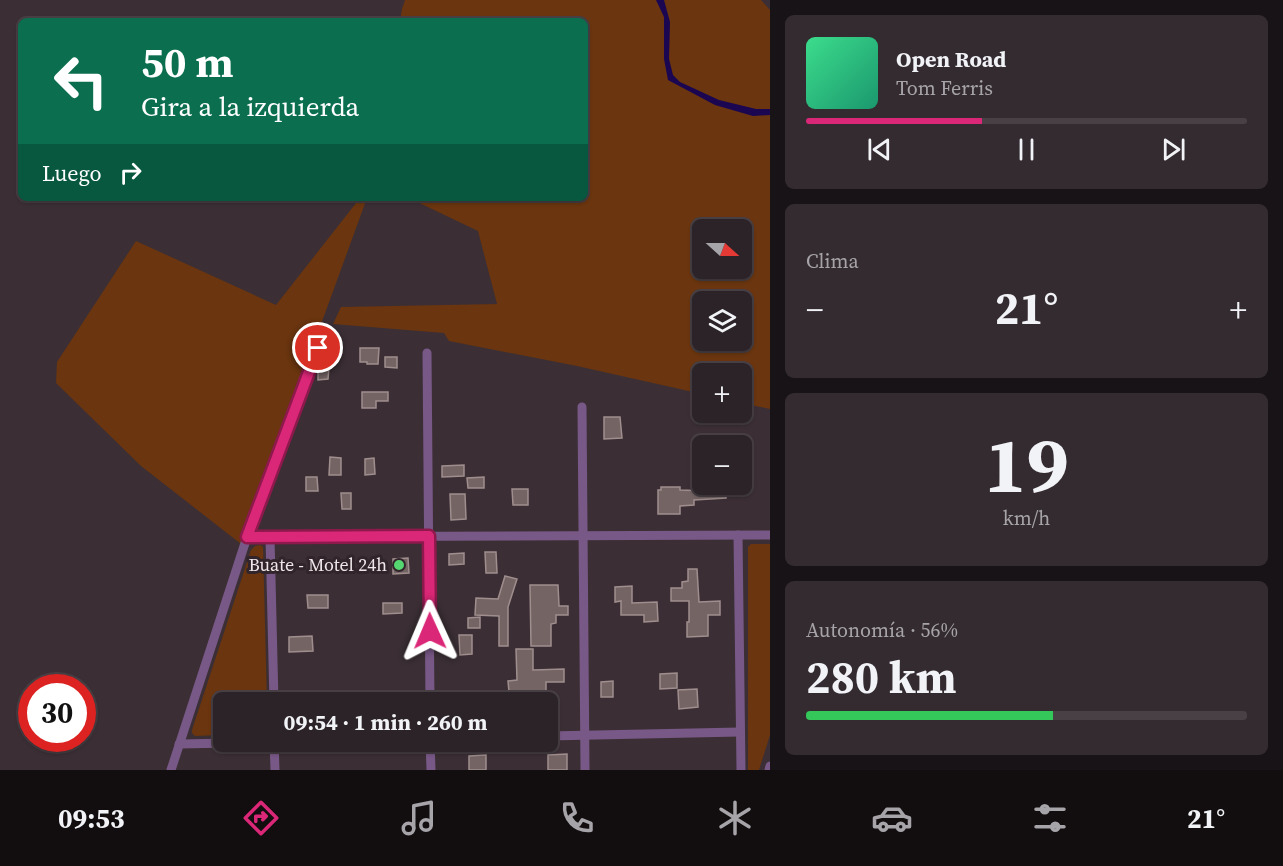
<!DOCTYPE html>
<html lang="es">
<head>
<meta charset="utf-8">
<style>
	body { margin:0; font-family:"Source Serif 4",serif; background:#342b30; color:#f1f3f6; height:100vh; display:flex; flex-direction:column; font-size:22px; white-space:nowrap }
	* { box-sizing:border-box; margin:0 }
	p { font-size:20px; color:#a6a4a8 }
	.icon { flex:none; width:33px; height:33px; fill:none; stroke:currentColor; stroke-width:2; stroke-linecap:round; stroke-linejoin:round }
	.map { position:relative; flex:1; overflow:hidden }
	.details { display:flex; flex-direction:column; gap:15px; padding:15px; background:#181316; width:513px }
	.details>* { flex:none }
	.hud { position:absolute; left:18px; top:18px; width:570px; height:183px; border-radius:9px; box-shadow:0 2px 4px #0004,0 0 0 2px #484045; background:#0b6e4f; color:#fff; overflow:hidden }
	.needle { width:39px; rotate:111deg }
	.buttons { position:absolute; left:692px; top:219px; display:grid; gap:12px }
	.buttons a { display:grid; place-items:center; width:60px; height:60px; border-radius:9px; background:#2c2328; box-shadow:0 2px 4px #0004,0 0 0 2px #484045; font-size:30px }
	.speed { position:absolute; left:18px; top:674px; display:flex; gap:12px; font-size:30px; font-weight:700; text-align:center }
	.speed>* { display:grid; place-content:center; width:78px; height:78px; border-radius:50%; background:#2c2328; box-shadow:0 2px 4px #0004,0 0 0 2px #484045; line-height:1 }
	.speed .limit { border:9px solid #d22; background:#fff; color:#111 }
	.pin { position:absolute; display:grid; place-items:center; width:51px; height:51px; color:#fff; margin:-26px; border:3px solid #fff; border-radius:50%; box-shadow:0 2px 6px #0007 }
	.me { position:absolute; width:66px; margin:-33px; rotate:359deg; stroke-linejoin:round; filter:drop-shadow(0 0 4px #0008) }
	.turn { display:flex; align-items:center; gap:21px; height:126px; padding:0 24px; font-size:27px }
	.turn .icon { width:78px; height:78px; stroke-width:2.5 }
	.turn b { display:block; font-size:42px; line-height:51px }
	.then { display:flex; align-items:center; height:57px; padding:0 24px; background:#0003; gap:12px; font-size:22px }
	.big { font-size:45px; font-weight:700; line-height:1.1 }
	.details .card { flex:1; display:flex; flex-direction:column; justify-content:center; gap:9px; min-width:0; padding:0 21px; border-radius:9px; background:#342b30 }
	.details .dial { align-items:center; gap:0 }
	.dial b { font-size:78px; line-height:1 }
	.song { display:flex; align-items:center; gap:18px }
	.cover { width:72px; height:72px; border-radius:9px; background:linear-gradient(135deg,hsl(150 70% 55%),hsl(160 70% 35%)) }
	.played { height:6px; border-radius:3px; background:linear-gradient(90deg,#db2777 40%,#484045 40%) }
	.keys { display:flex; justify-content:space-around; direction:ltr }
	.heat { display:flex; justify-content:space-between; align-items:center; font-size:33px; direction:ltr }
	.charge { height:9px; border-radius:4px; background:linear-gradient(90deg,#34c759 56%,#484045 0) }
	.trip { position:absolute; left:213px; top:692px; width:345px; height:60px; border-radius:9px; background:#2c2328; box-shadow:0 2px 4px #0004,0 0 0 2px #484045; font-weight:700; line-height:60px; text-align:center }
	.dock { display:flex; height:96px; justify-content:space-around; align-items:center; background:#120e10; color:#a6a4a8 }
	.dock .icon { width:42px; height:42px }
	.dock .on { color:#db2777 }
	.dock b { font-size:27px; color:#f1f3f6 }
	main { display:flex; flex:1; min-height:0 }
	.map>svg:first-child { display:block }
	.green { fill:#6a350f; fill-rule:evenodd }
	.water { fill:#1a0651 }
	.building { fill:#746464; stroke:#a08e8e; stroke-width:1.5 }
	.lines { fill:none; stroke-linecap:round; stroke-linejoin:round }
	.minor { stroke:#785886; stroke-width:9 }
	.route-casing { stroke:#8e194d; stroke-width:15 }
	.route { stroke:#db2777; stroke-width:10 }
	.poi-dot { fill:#56d671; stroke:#31252b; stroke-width:2 }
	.labels { text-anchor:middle; stroke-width:6; stroke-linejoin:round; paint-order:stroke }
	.poi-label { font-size:18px; fill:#efe7ea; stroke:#31252b; text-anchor:end }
</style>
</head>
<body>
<main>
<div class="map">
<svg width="770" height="770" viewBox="0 0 770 770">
	<rect width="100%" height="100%" fill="#3b2f35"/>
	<g class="green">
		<path d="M405,0h356l9,10v399l-29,-6v-29h-39v20l-125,-28 -128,-25 -5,-8 -111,-9 8,-17 156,-3 -19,-73 -69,-33h176v-177h-185l2,-12zM702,230h39v38h-39zM702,302h39v38h-39z"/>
		<polygon points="360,198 367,198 241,544 141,466 56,383 57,362 136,241 276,305"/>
		<polygon points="751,544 770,544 770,735 759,770 748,770 748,547"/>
		<polygon points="260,545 263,547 267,702 224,702 223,735 195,736 192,733 192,730 251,550 255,546"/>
	</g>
	<polygon class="water" points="656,0 664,0 670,22 669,59 673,75 680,82 719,100 756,109 770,109 770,115 753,116 715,105 668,80 664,59 664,17"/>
	<g class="building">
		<polygon points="360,348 379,348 378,364 367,364 367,362 360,362"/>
		<polygon points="385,357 397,357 397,368 385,367"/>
		<polygon points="329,368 328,379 318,380 318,369"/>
		<polygon points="362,392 388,392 388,401 376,401 376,408 362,408"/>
		<polygon points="604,417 620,417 622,438 604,439"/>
		<polygon points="330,457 341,458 341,475 329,475"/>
		<polygon points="374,458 375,474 365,475 365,459"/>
		<polygon points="464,465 464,476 442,477 442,466"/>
		<polygon points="306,477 317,477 318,491 306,491"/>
		<polygon points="484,477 484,488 468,488 467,478"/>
		<polygon points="661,487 680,487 680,490 708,491 708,488 720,487 720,491 726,491 726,498 694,500 694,505 680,506 680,514 658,514 658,490 661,490"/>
		<polygon points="512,489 528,489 528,505 513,505"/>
		<polygon points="341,493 351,493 351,509 342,509"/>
		<polygon points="450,494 465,494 466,519 451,520"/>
		<polygon points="485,552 496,552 497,573 486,573"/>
		<polygon points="464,553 464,564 449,565 449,554"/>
		<polygon points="408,558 409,573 393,574 393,559"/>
		<polygon points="688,569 697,569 699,602 720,601 720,615 708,615 708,636 687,637 687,622 689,622 689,601 671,601 671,588 682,588 682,582 688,581"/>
		<polygon points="505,576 517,579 508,607 508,646 499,646 499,616 475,615 476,598 498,599"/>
		<polygon points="530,585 558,585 559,606 568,606 568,615 556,615 556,623 551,624 551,646 531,646"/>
		<polygon points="632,586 632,603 657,602 658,621 644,622 644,615 621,615 621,601 615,602 615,587"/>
		<polygon points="307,595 328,595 328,608 308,608"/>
		<polygon points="383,603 402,603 402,613 383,614"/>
		<polygon points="480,617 480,628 468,628 468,618"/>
		<polygon points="459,635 472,635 472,654 460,655"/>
		<polygon points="312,636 313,651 289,652 289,637"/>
		<polygon points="516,649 533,649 533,670 564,669 564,682 546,682 546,693 527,694 527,691 509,692 508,681 517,680"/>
		<polygon points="677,673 677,688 660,689 660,674"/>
		<polygon points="613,681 613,697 601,697 601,682"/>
		<polygon points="697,689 698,707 679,709 678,690"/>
		<polygon points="567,754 567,770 548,770 548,755"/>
		<polygon points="486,755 486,770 469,770 469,756"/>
	</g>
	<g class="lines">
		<g class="minor">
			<polyline points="427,353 430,702"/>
			<polyline points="582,407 585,770"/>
			<polyline points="738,535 741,770"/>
			<polyline points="247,537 770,535"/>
			<polyline points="270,537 274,702"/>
			<polyline points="548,736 740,732"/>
			<polyline points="274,741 275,770"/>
			<polyline points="430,741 431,770"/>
			<polyline points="179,744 329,741"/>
			<polyline points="171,770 247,537 318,348"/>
			<polyline points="769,770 770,766"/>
		</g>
	</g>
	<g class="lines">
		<defs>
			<polyline id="route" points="318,348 247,537 429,536 430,631"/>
		</defs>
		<use href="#route" class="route-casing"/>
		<use href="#route" class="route"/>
	</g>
	<circle class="poi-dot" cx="399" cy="565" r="6"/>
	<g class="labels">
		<g class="poi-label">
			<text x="387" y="571">Buate - Motel 24h</text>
		</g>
	</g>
</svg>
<div class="buttons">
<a><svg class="needle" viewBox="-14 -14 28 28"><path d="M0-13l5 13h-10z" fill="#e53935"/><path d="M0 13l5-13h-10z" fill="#a6a4a8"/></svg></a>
<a><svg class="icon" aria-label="layers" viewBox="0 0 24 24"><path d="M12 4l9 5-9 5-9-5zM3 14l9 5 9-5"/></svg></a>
<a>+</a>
<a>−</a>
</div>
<div class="speed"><div class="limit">30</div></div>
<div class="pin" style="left:318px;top:348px;background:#d93025"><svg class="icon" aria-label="arrive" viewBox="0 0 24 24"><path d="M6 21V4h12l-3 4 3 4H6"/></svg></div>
<svg class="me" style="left:430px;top:631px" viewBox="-20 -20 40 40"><path d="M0-17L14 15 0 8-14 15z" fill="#db2777" stroke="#fff" stroke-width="4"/></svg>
<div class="trip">09:54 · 1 min · 260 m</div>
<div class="hud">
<div class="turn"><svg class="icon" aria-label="left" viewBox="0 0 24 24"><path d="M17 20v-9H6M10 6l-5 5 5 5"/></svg><div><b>50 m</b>Gira a la izquierda</div></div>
<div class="then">Luego<svg class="icon" aria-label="right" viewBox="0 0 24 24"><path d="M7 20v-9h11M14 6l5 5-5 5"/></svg></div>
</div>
</div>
<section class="details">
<div class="card">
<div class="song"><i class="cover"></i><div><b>Open Road</b><p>Tom Ferris</p></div></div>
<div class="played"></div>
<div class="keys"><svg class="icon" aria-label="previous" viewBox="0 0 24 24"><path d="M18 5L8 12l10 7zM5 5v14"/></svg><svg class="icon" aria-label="pause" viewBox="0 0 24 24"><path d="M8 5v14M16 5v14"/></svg><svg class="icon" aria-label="next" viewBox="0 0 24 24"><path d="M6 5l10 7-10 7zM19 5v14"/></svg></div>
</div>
<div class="card"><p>Clima</p>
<div class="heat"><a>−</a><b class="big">21°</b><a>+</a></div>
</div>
<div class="card dial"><b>19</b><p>km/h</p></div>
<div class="card"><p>Autonomía · 56%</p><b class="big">280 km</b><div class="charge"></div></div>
</section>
</main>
<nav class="dock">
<b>09:53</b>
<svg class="icon on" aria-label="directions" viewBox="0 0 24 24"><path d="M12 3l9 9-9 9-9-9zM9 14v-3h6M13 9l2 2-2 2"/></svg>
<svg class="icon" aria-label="music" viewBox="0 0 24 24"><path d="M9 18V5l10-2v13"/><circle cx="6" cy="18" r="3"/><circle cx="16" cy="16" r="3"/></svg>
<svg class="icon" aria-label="phone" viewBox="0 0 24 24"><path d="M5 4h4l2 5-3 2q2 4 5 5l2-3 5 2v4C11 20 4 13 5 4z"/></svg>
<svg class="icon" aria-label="climate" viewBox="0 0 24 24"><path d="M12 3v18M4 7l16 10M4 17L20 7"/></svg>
<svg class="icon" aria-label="car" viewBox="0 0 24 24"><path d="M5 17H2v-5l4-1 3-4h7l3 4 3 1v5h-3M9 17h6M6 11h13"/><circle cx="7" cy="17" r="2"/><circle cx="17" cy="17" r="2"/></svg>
<svg class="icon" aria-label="filters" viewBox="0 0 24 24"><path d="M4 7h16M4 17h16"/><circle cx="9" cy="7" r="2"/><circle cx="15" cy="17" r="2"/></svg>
<b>21°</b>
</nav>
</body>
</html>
